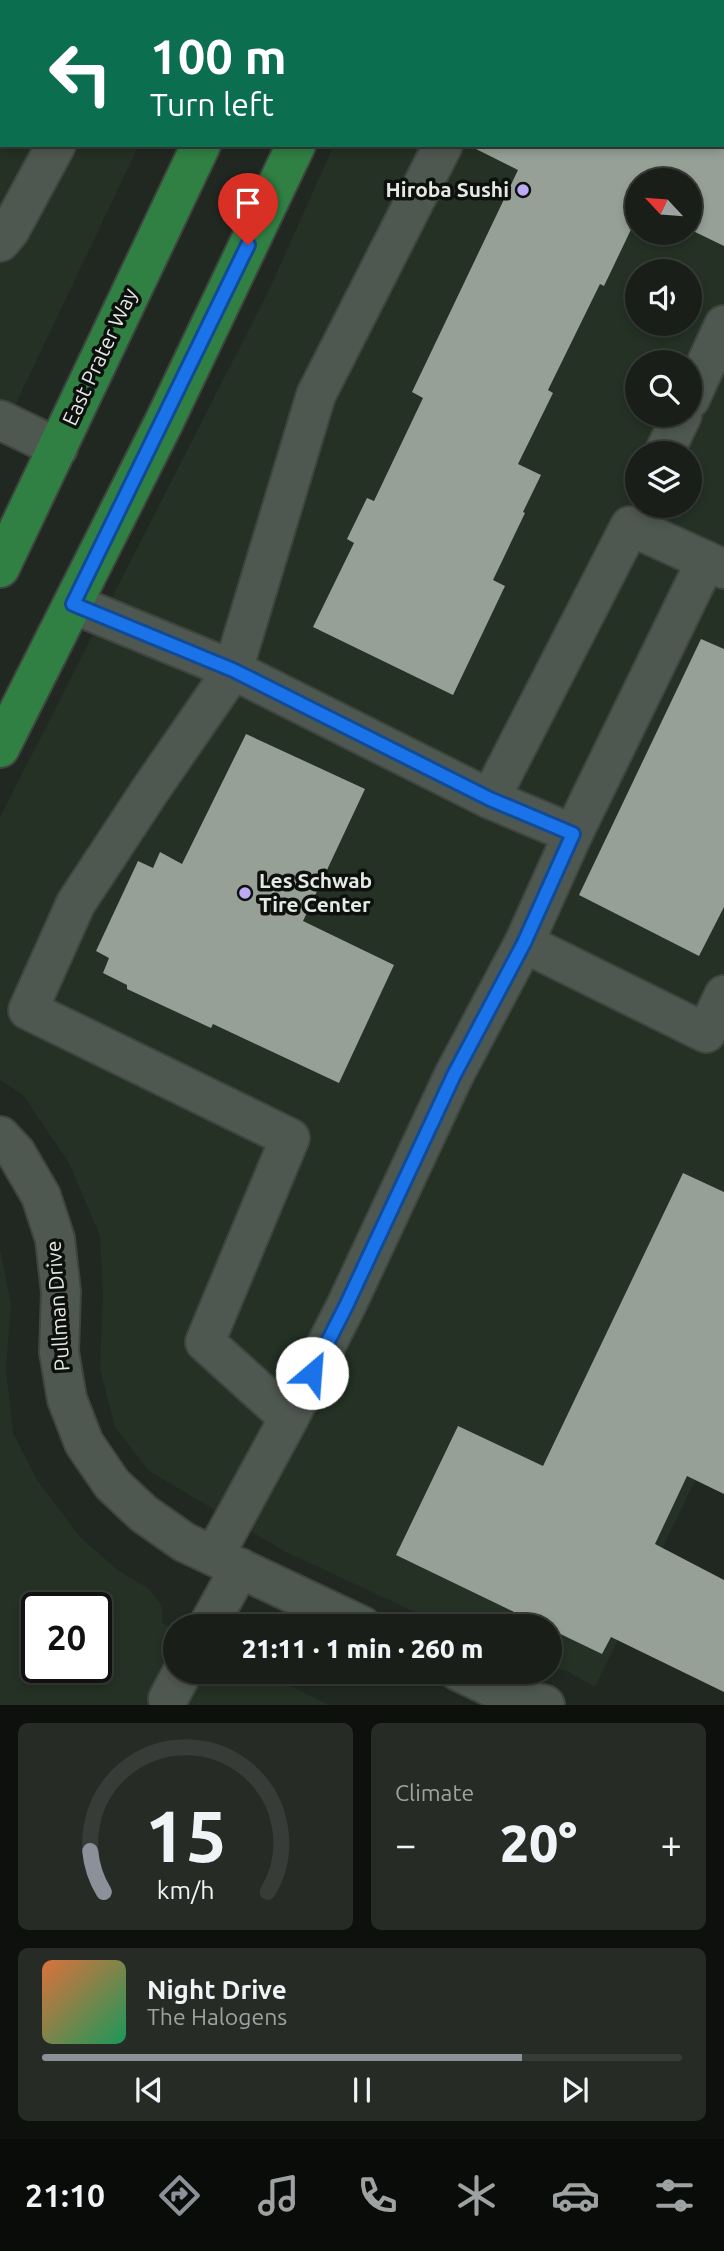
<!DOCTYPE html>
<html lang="en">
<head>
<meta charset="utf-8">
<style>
	body { margin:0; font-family:Ubuntu,sans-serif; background:#262b26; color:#f1f3f6; height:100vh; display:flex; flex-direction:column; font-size:26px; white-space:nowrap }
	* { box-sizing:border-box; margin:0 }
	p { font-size:23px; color:#9fa2a2 }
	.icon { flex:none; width:38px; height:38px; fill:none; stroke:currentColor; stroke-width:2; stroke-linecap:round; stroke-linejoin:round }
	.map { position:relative; height:1705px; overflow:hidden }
	.drawer { display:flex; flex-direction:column; gap:18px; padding:18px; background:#0e100e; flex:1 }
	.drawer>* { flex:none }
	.banner { position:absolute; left:0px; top:0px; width:724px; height:147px; box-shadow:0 4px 10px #0003,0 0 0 2px #373c38; background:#0b6e4f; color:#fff; overflow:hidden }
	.needle { width:46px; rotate:296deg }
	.buttons { position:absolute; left:625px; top:168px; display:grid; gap:14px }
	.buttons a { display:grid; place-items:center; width:77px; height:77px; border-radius:50%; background:#191e19; box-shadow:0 4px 10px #0003,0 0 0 2px #373c38; font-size:35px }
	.speed { position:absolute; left:21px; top:1592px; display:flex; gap:14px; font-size:35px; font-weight:700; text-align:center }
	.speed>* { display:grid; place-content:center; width:91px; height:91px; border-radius:50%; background:#191e19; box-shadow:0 4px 10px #0003,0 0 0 2px #373c38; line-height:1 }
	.speed .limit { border:4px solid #111; border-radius:10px; background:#fff; color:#111 }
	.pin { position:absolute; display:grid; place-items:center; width:60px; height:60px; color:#fff; margin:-72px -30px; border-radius:50% 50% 50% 0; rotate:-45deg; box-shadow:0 0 7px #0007 }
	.pin .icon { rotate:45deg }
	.me { position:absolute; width:77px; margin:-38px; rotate:27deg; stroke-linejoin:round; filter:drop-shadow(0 0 5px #0008) }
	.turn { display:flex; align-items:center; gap:24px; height:147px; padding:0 35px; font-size:32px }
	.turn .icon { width:91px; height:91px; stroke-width:2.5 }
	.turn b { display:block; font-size:49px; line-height:60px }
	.big { font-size:52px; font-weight:800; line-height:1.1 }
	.drawer .tile { flex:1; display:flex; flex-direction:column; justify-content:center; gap:10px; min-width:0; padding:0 24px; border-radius:10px; background:#262b26 }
	.drawer .dial { align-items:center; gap:0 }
	.dial svg { height:182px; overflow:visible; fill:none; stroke:#373c38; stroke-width:7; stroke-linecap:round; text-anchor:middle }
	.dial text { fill:#f1f3f6; stroke:none }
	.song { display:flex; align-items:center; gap:21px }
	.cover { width:84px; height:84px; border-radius:10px; background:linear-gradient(135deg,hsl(20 70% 55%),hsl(150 70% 35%)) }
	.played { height:7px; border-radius:4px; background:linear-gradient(90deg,#8c9099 75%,#373c38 75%) }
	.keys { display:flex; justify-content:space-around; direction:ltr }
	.heat { display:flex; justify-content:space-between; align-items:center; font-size:38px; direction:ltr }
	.drawer .tiles { flex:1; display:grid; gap:18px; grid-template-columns:1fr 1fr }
	.tile:last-child { grid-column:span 2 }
	.trip { position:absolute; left:163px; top:1614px; width:399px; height:70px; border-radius:35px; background:#191e19; box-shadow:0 4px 10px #0003,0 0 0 2px #373c38; font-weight:800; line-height:70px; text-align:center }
	.dock { display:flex; height:112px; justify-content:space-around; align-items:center; background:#0a0c0a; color:#9fa2a2 }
	.dock .icon { width:49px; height:49px }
	.dock .on { color:#8c9099 }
	.dock b { font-size:32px; color:#f1f3f6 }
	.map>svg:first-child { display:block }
	.built { fill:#253125; fill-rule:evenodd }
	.building { fill:#96a096 }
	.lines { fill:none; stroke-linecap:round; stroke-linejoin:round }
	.minor-casing { stroke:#3e453f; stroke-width:42 }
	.major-casing { stroke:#3e453f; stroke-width:42 }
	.minor { stroke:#4f5850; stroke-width:38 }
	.major { stroke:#308043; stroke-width:38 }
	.route-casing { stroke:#114b97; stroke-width:18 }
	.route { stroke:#1a73e8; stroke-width:12 }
	.poi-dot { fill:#bea9f5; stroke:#0d100d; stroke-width:2.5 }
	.labels { text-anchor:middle; stroke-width:7; stroke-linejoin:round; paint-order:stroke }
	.poi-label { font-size:21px; font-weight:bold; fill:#e3e9e4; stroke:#0d100d; text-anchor:end }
	.street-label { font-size:21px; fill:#e3e9e4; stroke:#0d100d }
</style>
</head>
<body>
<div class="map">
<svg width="724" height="1705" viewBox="0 0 724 1705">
	<rect width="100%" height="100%" fill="#212821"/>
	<g class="built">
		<polygon points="0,0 205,0 204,2 2,2 2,145 139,145 0,437"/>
		<path d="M419,0h305v1421l-129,266 -28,-16 -17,-4v-41h-105l-161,-75 -135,-80 -34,-44 -15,-58 3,-75 -3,-58 -31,-73 -46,-68 -23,-15v-263l269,-527 65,-145h389v-143h-307zM637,180h53v53h-53zM637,271h53v53h-53zM637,362h53v53h-53zM637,453h53v53h-53z"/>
		<path d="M0,1249l11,55 -5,63 7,66 24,47 44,58 37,32 31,19 13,17v17l13,7v41h85l69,34h-329zM37,1608h59v60h-59z"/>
	</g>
	<g class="building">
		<polygon points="468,145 724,145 724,246 693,231 690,237 681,233 690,233 690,180 637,180 637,217 604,286 600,284 548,390 553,393 518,464 541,475 523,512 525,513 493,580 505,586 453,695 313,627 354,543 347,539 367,498 374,501 423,398 412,392 518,170"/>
		<polygon points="701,639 724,649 724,907 699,956 579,895"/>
		<polygon points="246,734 365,789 303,921 394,965 339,1083 213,1024 211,1028 127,989 127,985 103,973 109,958 96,951 138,861 153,868 160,852 182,864"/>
		<polygon points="683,1173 724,1192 724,1494 687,1476 655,1544 724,1580 724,1692 611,1637 602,1654 550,1629 550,1626 543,1626 396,1555 458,1426 543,1466"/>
	</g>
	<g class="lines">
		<defs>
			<g id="minor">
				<polyline points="659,0 662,2"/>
				<polyline points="128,2 129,0"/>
				<polyline points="559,2 562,0"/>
				<polyline points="0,12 2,8"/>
				<polyline points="723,32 724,33"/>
				<polyline points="0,242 10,230 56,145"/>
				<polyline points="690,399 724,325"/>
				<polyline points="0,420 58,448"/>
				<polyline points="664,453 682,415"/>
				<polyline points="73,604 233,670 490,799 630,526 724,569"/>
				<polyline points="490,799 573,834"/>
				<polyline points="524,943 706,1033 724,995"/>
				<polyline points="0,1136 16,1153 41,1196 55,1239 61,1292 59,1352 67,1399 84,1443 112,1484 144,1514 184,1542 362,1626"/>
				<polyline points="289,1418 346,1306 454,1075 524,943 573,834 706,561"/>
				<polyline points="214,1556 289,1418 205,1342 290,1138 28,1010 76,903 151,789 233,670 316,395 443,145"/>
				<polyline points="208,1626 240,1568"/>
				<polyline points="458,1671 512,1697 545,1705"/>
				<polyline points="168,1699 183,1671"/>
			</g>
			<g id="major">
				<polyline points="238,2 239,0"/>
				<polyline points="270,2 271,0"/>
				<polyline points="385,2 387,0"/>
				<polyline points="0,568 201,145"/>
				<polyline points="0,748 165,420 296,145"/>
			</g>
		</defs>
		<use href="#minor" class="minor-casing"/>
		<use href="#major" class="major-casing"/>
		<use href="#minor" class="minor"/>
		<use href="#major" class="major"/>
	</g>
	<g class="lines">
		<defs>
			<polyline id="route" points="248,245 73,604 233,670 490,799 573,834 524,943 454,1075 346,1306 312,1373"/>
		</defs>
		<use href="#route" class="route-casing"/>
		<use href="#route" class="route"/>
	</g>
	<g class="poi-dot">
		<circle cx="523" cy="190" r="7"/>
		<circle cx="245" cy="893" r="7"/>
	</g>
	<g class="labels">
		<g class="poi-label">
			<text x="509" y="197">Hiroba Sushi</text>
			<text x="259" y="888" text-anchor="start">Les Schwab<tspan x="259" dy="24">Tire Center</tspan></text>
		</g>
		<g class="street-label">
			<text transform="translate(100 357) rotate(-65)" y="7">East Prater Way</text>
			<text transform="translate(58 1306) rotate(-94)" y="7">Pullman Drive</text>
		</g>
	</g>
</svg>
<div class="buttons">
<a><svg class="needle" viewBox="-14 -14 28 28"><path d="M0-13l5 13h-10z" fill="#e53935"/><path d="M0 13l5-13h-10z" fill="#9fa2a2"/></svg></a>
<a><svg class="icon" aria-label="sound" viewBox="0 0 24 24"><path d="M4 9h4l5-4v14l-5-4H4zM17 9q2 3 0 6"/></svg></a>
<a><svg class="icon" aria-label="search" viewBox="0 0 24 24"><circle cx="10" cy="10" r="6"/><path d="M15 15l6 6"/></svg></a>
<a><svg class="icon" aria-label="layers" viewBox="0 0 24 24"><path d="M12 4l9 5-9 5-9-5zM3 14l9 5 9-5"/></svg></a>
</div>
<div class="speed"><div class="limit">20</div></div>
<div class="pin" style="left:248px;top:245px;background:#d93025"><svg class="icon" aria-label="arrive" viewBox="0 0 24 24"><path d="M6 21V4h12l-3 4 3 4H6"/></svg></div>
<svg class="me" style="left:312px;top:1373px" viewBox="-20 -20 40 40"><circle r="19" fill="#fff"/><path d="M0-13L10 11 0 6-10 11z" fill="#1a73e8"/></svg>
<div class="trip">21:11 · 1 min · 260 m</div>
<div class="banner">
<div class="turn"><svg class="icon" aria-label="left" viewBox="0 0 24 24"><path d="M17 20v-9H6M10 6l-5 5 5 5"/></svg><div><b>100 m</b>Turn left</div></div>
</div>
</div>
<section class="drawer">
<div class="tiles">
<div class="tile dial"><svg viewBox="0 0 100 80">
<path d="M14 69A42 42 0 1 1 86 69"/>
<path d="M14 69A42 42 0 0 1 8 51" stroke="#8c9099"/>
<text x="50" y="56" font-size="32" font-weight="700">15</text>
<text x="50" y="72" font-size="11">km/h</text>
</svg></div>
<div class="tile"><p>Climate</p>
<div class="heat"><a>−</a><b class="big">20°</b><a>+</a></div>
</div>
<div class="tile">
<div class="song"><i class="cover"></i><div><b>Night Drive</b><p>The Halogens</p></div></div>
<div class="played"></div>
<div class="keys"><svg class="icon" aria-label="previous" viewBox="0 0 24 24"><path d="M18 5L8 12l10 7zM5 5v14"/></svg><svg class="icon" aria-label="pause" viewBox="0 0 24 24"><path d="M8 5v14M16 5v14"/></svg><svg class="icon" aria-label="next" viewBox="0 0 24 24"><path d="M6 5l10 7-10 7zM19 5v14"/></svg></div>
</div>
</div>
</section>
<nav class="dock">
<b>21:10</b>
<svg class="icon on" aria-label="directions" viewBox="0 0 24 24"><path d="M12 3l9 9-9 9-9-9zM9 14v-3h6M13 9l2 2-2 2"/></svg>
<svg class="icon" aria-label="music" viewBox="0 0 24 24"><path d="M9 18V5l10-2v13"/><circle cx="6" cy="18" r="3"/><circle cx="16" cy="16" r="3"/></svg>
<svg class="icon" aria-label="phone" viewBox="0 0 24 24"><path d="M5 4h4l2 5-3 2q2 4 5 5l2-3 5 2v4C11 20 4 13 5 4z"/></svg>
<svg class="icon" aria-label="climate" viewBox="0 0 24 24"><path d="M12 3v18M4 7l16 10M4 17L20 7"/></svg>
<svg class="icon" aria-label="car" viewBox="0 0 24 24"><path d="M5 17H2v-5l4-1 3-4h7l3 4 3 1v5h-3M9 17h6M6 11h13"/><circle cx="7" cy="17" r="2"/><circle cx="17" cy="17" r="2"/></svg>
<svg class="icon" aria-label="filters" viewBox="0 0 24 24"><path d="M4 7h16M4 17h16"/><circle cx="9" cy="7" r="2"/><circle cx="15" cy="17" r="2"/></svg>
</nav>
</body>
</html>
